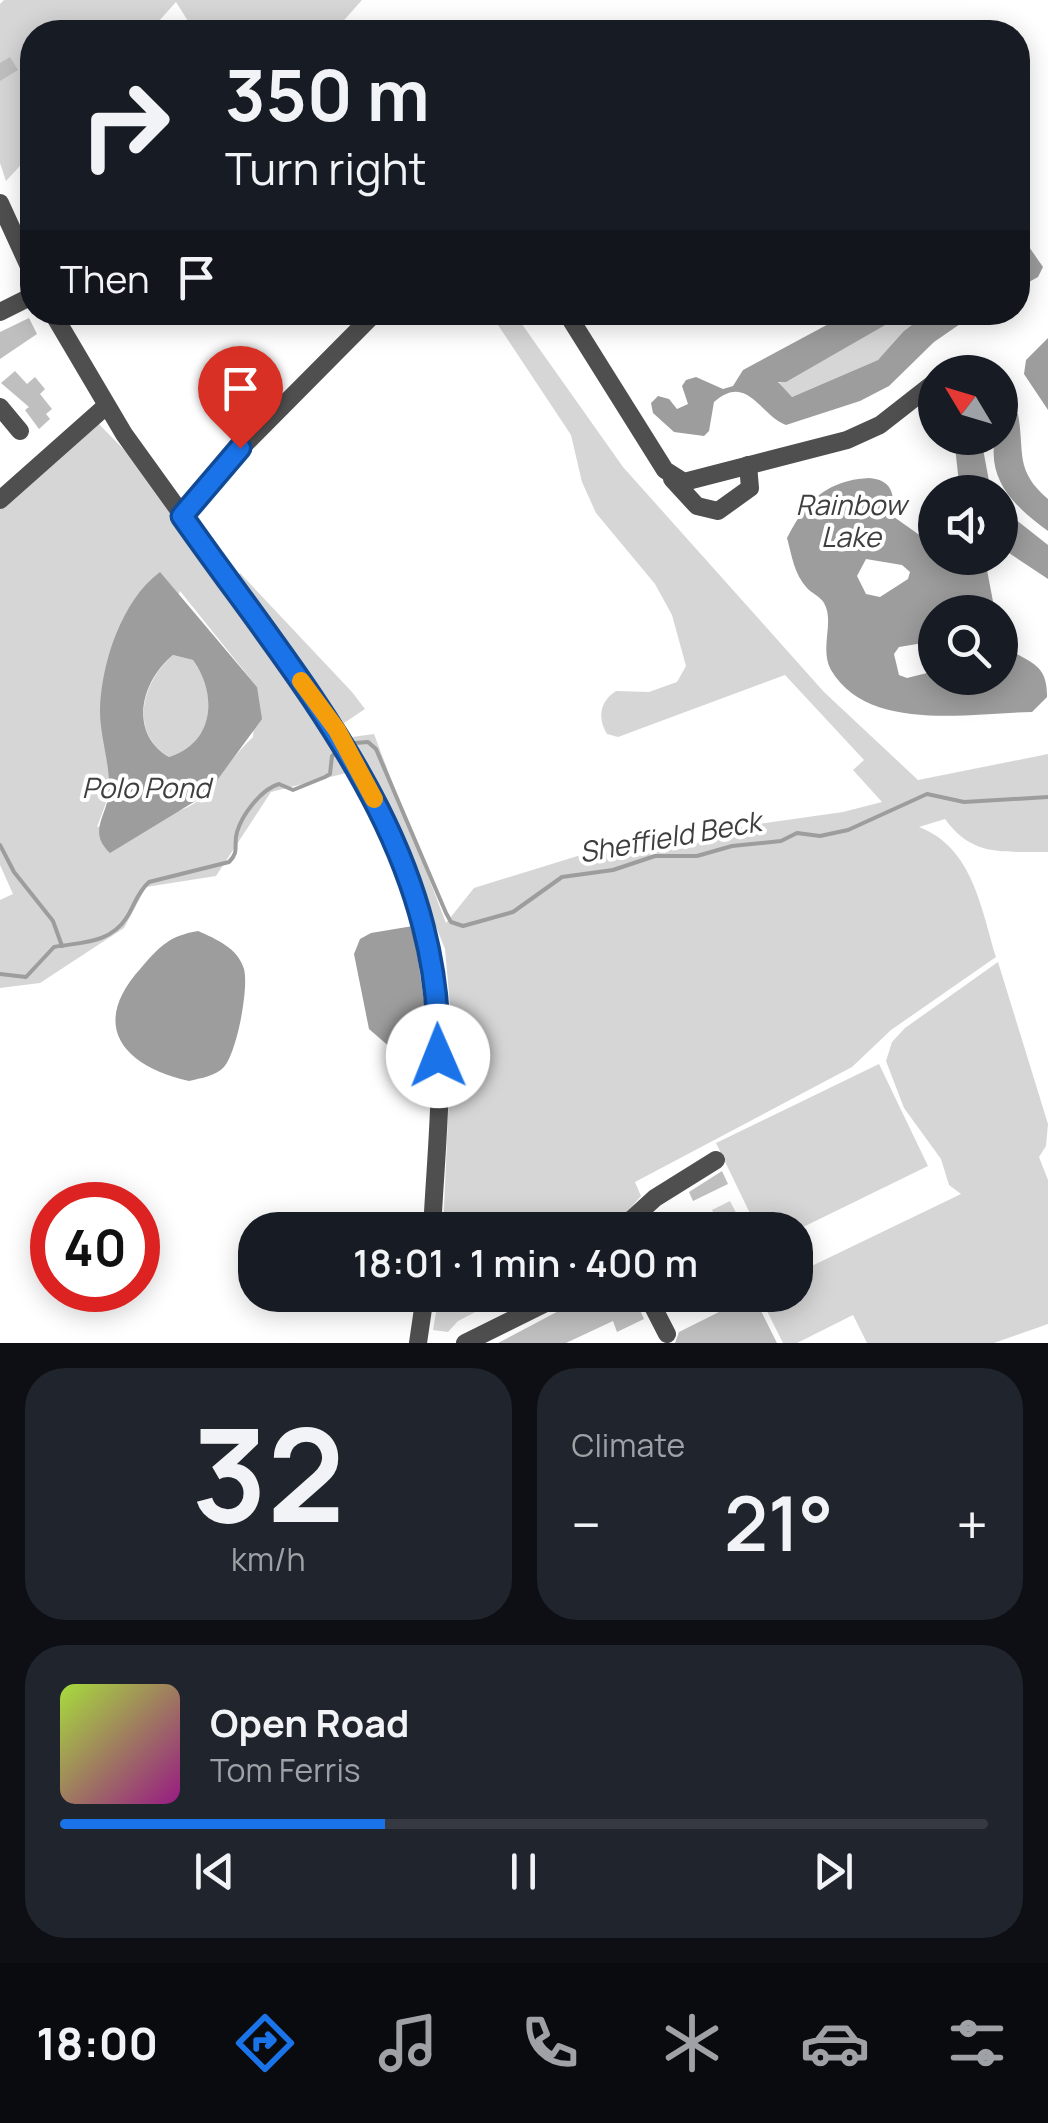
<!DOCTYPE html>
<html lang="en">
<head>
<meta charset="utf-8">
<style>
	body { margin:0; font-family:Manrope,sans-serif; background:#20242c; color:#f1f3f6; height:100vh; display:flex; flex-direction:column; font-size:38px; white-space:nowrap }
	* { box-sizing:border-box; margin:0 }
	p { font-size:32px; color:#9ea1a6 }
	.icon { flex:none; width:55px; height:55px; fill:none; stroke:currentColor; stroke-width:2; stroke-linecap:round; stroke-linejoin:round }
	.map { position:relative; height:1343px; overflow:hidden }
	.panel { display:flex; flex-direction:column; gap:25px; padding:25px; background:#0d0f14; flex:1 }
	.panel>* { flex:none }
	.top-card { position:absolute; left:20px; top:20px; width:1010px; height:305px; border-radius:40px; box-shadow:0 5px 25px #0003; background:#171b24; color:#f1f3f6; overflow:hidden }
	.needle { width:65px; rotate:308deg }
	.buttons { position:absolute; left:918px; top:355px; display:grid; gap:20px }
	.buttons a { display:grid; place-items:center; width:100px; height:100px; border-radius:50%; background:#171b24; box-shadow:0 5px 25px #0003; font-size:50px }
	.speed { position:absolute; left:30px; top:1182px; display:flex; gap:20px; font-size:50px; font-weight:700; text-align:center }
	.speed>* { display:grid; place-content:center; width:130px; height:130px; border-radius:50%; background:#171b24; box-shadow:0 5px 25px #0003; line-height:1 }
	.speed .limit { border:15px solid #d22; background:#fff; color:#111 }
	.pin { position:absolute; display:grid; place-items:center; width:85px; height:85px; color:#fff; margin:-102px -42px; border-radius:50% 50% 50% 0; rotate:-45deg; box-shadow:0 0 10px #0007 }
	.pin .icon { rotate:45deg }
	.me { position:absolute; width:110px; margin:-55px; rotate:359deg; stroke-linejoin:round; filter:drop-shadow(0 0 8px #0008) }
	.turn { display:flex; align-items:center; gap:35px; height:210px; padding:0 40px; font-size:45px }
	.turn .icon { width:130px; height:130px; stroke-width:2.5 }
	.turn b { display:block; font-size:70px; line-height:85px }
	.then { display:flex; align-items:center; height:95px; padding:0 40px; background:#0003; gap:20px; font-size:38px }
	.big { font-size:75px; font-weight:600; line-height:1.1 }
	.panel .widget { flex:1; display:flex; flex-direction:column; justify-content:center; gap:15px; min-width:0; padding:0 35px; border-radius:40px; background:#20242c }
	.panel .dial { align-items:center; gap:0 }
	.dial b { font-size:130px; line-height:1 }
	.song { display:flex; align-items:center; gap:30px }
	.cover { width:120px; height:120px; border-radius:15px; background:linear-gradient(135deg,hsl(80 70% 55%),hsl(310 70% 35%)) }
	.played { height:10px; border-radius:5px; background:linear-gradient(90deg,#1a73e8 35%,#363941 35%) }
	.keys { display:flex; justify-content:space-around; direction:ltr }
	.heat { display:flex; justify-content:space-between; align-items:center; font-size:55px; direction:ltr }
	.panel .tiles { flex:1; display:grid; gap:25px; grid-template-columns:1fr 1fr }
	.widget:last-child { grid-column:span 2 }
	.trip { position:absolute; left:238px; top:1212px; width:575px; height:100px; border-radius:40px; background:#171b24; box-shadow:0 5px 25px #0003; font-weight:600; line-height:100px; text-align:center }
	.dock { display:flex; height:160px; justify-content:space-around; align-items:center; background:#090b0e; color:#9ea1a6 }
	.dock .icon { width:70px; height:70px }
	.dock .on { color:#1a73e8 }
	.dock b { font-size:45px; color:#f1f3f6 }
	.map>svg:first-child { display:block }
	.green { fill:#d6d6d6; fill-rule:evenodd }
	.water { fill:#9d9d9d; fill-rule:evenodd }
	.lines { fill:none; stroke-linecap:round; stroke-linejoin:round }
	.stream { stroke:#9d9d9d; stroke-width:4 }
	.building { fill:#bfbfbf }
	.minor { stroke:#4f4f4f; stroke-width:18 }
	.route-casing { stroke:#114b97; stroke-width:25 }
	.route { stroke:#1a73e8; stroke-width:18 }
	.slow { stroke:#f59e0b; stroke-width:18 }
	.labels { text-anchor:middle; stroke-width:8; stroke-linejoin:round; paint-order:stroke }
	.water-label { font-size:28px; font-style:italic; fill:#3e3e3e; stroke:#fff }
</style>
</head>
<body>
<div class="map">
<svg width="1048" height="1343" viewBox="0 0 1048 1343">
	<rect width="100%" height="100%" fill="#fff"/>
	<g class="green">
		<polygon points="4,0 362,0 338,27 340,32 195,32 176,2 149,32 32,32 32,153 6,181 0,163 0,4"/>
		<path d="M490,313h24l109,154 201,225 94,88 130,-26v98c-44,-1 -75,6 -103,-33l-26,8c53,20 62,80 77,130l-105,73 -39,37 -217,115 6,14 -30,34h-168l9,-202 -7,-79 -66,-164 -27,-48 22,-3 72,189 28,-35 110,-34 96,-5 65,-23 98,-14 39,-10 -29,-32 11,-10 -79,-85 -167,62 -11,-3c-10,-16 -7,-33 9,-43l33,1 28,-10 9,-16 -14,-51 -17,-31 -59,-71 -14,-31 -11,-47z"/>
		<polygon points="906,313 928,313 878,360 792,397 777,384"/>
		<path d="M95,420l37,38 181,255 33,60 -75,19 -55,84 -70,11 -22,41 -84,55 -40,5v-88l13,-6 -13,-29v-358zM180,591l77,96 -4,50c-18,17 -30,35 -45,54 -22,29 -78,29 -111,36l12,-32v-30z"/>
		<polygon points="240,573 352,692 365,709 344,723 237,577"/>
		<path d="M173,655l20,5c25,35 21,83 -24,97 -41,-25 -27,-75 4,-102z"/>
		<polygon points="998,962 1048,1124 1046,1146 1039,1157 1048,1180 1048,1324 994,1343 867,1343 853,1315 797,1343 783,1343 759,1295 795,1295 795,1274 961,1194 949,1185 941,1159 904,1108 886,1061 892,1042 905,1028"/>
		<polygon points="879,1064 928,1166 795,1231 758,1230 716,1143"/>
		<polygon points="730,1201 745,1230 723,1230 712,1210"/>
		<polygon points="439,1295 506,1295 506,1296 458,1321 448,1332 433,1330"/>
	</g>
	<g class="water">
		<polygon points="1018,231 1043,267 1038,277 1018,288"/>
		<path d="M849,313h57l-120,69h-8l14,15 86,-37 26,-29 24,-18h48l-42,29 -45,44 -29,15 -74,24c-26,-9 -38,-53 -72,-23l-5,29 -5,5 -30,-4 -21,-19 -2,-10 7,-7 11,3 8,10 11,-5 -6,-18 4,-6 10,-3 27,12 10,-3 10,-16z"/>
		<polygon points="1048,338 1048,410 1024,374 1026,360"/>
		<path d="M1000,398l18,16c7,38 -4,56 30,85v32c-33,-24 -61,-50 -53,-93h5z"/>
		<polygon points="954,438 981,438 991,492 960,492"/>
		<path d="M869,478c25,2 25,18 25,39l41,29v12h42l10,12 8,42h-60v29l-36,6 -5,7 5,21 8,3 28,-7v7h65v-47c11,37 48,19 47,66l-15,15c-62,1 -164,21 -201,-42 -12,-22 4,-48 -7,-67 -4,-7 -13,-10 -17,-15 -13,-14 -15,-32 -20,-50 18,-36 40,-58 82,-60zM866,559l36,6 8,7 -2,7 -28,18 -14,-3 -9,-18z"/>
		<polygon points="1000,507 1048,545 1048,579 1000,547"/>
		<path d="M160,572l97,115 5,32 -55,75 -97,59c-24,-23 -1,-38 -1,-64 1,-26 -9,-52 -9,-78 1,-48 22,-111 60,-139zM173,655l20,5c25,35 21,83 -24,97 -41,-24 -28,-76 4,-102z"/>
		<polygon points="413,926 428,1028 424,1043 399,1055 369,1029 354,954 360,939 371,933"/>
		<path d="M198,931c18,8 40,17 46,38 5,19 -7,83 -20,98 -8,9 -23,11 -35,14 -67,-15 -100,-56 -48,-113 19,-22 28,-32 57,-37z"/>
	</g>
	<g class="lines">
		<g class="stream">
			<polyline points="355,743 368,742 376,749 446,913 451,922 463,926 513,912 562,877 613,870 655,856 697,856 732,846 781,841 797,833 820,836 848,830 927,794 964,802 1048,797"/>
			<polyline points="0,845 14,872 53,921 62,946"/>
			<path d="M0,974l26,3 28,-30c27,-5 56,-3 73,-30 8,-13 10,-24 22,-35l80,-20c11,-11 4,-16 8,-30 5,-17 24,-43 42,-48l14,6 32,-13 5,-3 2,-18 8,-7"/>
		</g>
	</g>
	<g class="building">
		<polygon points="10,57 18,70 0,81 0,63"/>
		<polygon points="29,318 37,334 0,359 0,332"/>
		<polygon points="15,371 27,384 35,377 45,389 40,394 52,409 46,414 50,419 39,429 25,410 29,407 1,383"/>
		<polygon points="722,1171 728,1184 693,1201 689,1192"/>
		<polygon points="575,1295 586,1295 593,1303 611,1295 633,1295 644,1319 617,1332 613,1321 566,1343 498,1343 568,1306"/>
		<polygon points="753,1295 777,1343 675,1343 679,1332"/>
	</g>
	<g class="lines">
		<g class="minor">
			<polyline points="0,203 32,273"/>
			<polyline points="0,312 32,296"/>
			<path d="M52,312l72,122 213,296c46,79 91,170 100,263 8,78 -1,159 -5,237"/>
			<polyline points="566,312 665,470 684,482 847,440 880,425 935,382"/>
			<polyline points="951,372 963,368 981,372"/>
			<polyline points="0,407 20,431"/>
			<polyline points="672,479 697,506 718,511 750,488 748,465"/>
			<polyline points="0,500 106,406"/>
			<polyline points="182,516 240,449 376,312"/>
			<polyline points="620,1230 655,1198 716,1160"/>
			<polyline points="647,1295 667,1334"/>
			<polyline points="418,1343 425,1295"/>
			<polyline points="465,1343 562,1295"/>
		</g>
	</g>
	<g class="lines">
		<defs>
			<path id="route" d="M240,448l-58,68c116,166 262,324 256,540"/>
		</defs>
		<use href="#route" class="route-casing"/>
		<use href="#route" class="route"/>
		<polyline class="slow" points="301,681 337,730 374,799"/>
	</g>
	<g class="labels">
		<g class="water-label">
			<text x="851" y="515">Rainbow<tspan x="851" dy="32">Lake</tspan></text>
			<text x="146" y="798">Polo Pond</text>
			<text transform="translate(670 837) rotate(-10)" y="10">Sheffield Beck</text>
		</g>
	</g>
</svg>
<div class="buttons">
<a><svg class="needle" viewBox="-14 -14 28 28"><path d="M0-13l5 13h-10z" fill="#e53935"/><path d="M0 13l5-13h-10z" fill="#9ea1a6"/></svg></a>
<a><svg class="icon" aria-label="sound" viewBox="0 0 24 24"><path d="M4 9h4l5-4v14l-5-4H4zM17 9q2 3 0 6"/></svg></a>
<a><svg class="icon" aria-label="search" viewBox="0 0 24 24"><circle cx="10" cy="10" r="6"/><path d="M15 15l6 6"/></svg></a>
</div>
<div class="speed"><div class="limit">40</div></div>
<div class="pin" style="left:240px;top:448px;background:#d93025"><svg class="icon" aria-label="arrive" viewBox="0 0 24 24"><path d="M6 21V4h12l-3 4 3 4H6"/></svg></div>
<svg class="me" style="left:438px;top:1056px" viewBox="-20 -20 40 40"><circle r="19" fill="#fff"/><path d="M0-13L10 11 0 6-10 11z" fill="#1a73e8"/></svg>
<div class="trip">18:01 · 1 min · 400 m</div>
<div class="top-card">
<div class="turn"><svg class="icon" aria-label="right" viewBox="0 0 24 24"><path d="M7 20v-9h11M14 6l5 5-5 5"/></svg><div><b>350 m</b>Turn right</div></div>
<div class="then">Then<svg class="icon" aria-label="arrive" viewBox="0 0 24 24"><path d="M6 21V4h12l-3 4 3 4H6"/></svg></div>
</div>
</div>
<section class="panel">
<div class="tiles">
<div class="widget dial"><b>32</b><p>km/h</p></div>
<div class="widget"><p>Climate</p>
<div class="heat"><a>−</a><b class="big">21°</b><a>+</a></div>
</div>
<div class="widget">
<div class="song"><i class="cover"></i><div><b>Open Road</b><p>Tom Ferris</p></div></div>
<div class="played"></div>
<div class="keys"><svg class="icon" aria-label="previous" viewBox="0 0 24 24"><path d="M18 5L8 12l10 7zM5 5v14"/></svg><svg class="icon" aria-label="pause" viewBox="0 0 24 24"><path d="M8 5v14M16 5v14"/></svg><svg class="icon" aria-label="next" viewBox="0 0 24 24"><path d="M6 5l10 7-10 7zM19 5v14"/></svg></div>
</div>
</div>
</section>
<nav class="dock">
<b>18:00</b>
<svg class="icon on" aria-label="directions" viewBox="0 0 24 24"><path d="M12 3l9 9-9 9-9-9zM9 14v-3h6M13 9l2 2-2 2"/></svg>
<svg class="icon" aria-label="music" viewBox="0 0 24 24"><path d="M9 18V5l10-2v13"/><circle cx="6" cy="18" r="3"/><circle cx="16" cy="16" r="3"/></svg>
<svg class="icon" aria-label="phone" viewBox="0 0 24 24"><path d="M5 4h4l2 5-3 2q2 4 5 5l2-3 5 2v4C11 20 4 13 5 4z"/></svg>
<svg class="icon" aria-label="climate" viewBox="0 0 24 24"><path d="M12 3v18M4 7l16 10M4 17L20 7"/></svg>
<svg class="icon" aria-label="car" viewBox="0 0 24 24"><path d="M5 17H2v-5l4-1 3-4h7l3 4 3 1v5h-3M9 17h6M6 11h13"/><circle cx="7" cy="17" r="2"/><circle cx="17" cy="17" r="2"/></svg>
<svg class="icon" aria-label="filters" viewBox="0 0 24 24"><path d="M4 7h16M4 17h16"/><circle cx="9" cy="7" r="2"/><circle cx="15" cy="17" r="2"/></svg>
</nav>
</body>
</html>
